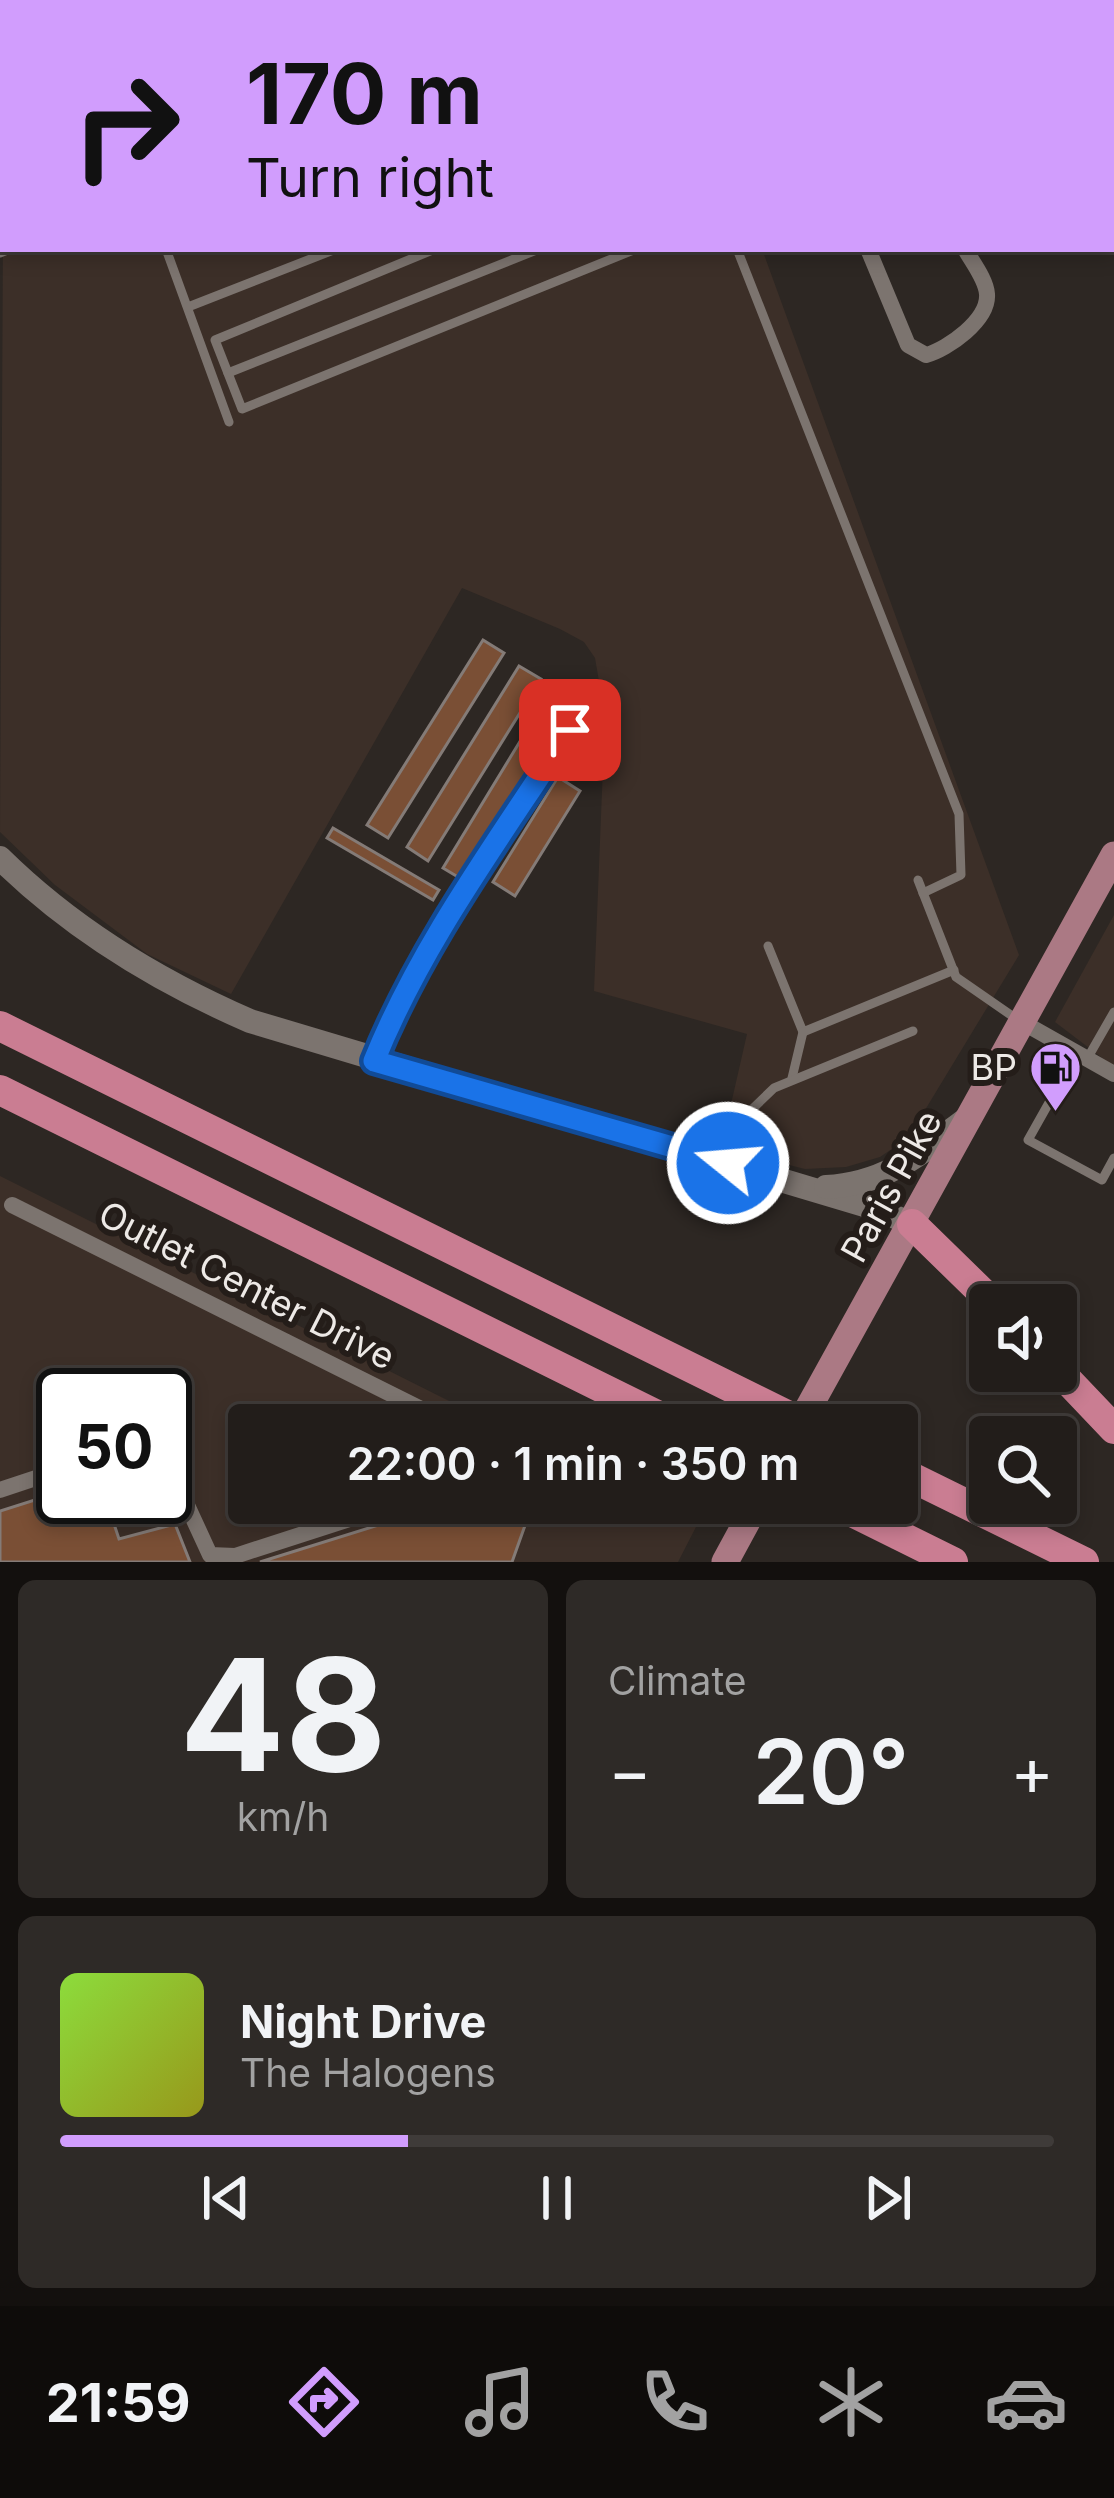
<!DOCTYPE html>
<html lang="en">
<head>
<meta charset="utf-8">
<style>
	body { margin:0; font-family:Inter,sans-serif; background:#2e2a27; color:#f1f3f6; height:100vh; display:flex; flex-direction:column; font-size:45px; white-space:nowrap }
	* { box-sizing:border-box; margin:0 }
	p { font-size:39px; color:#a2a2a2 }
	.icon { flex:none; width:66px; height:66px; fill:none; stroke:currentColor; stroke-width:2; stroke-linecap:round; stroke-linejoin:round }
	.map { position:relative; height:1562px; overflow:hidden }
	.panel { display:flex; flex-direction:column; gap:18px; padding:18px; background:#13100e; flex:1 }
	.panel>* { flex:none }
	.guide { position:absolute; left:0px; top:0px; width:1116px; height:252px; box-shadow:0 6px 18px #0003,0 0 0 3px #3f3b39; background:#d19dfd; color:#111; overflow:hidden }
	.fabs { position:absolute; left:969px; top:1284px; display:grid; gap:24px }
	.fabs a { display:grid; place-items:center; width:108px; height:108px; border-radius:12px; background:#221d1a; box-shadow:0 6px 18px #0003,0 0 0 3px #3f3b39; font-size:60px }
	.speed { position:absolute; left:36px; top:1368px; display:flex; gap:24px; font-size:60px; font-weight:700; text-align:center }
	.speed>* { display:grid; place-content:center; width:156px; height:156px; border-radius:50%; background:#221d1a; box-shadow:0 6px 18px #0003,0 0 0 3px #3f3b39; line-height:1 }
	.speed .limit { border:6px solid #111; border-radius:18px; background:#fff; color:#111 }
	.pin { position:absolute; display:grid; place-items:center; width:102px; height:102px; color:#fff; margin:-51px; border-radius:24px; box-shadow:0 6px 18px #0006 }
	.me { position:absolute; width:132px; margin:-66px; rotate:287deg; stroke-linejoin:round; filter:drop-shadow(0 0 9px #0008) }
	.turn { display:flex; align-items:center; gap:42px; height:252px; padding:0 48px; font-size:54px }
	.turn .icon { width:156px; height:156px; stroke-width:2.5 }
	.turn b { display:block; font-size:84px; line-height:102px }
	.big { font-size:90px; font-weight:600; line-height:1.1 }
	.panel .card { flex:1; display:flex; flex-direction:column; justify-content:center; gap:18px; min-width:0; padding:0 42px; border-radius:18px; background:#2e2a27 }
	.panel .dial { align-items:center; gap:0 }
	.dial b { font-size:156px; line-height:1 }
	.song { display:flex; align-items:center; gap:36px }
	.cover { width:144px; height:144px; border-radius:18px; background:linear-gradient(135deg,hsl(90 70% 55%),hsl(60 70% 35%)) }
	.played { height:12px; border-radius:6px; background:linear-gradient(90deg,#d19dfd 35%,#3f3b39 35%) }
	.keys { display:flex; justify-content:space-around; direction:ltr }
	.heat { display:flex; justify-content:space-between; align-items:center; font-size:66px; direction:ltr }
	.panel .tiles { flex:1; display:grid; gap:18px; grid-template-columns:1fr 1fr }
	.card:last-child { grid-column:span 2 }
	.trip { position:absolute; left:228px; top:1404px; width:690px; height:120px; border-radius:12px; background:#221d1a; box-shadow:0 6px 18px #0003,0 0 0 3px #3f3b39; font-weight:600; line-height:120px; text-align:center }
	.tabs { display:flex; height:192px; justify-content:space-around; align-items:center; background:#0e0c0a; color:#a2a2a2 }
	.tabs .icon { width:84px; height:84px }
	.tabs .selected { color:#d19dfd }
	.tabs b { font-size:54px; color:#f1f3f6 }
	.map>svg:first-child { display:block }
	.built { fill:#3c2f28; fill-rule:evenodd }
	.building { fill:#7a4f35; stroke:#847b77; stroke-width:3 }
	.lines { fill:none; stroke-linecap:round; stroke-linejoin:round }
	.service { stroke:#7c746f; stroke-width:9 }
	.minor { stroke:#7c746f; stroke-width:16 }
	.secondary { stroke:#7c746f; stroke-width:24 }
	.primary { stroke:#ab7984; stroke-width:27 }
	.motorway { stroke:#ca7d92; stroke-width:30 }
	.route-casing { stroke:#114b97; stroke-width:30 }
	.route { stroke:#1a73e8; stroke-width:21 }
	.labels { text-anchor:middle; stroke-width:12; stroke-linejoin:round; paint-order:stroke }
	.poi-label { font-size:36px; fill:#ede9e6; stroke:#241d19; text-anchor:end }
	.street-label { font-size:36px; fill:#ede9e6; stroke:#241d19 }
</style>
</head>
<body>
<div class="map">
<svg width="1114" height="1562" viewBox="0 0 1114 1562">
	<rect width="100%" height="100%" fill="#2d2723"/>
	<g class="built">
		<polygon points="3,227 3,249 762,249 1019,955 908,1138 880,1157 846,1167 805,1169 721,1148 747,1034 594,991 605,716 595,658 584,642 560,629 462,588 231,994 147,954 55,885 0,832"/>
		<polygon points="1114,915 1114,1067 1055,1022"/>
		<path d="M0,1176l497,249h-248v78h404l44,22 -19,37h-678zM63,1395h102v102h-102z"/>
	</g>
	<g class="building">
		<polygon points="483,640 504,653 388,838 367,825"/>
		<polygon points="519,666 541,679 428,861 407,847"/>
		<polygon points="547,697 567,709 463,880 443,868"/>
		<polygon points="558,777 580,791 515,896 493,882"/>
		<polygon points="333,828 439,890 433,900 327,838"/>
		<polygon points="63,1491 63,1497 105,1497 119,1539 175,1524 190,1562 0,1562 0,1511"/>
		<polygon points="449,1503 533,1503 512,1562 260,1562"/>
	</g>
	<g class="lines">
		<g class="service">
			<polyline points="166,249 229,422"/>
			<polyline points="435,249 215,340 242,409 636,249"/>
			<polyline points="737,249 959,814 961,875 923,893"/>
			<polyline points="0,253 10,249"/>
			<polyline points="188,307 336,249"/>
			<polyline points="228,373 539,249"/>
			<polyline points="918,880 956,977 1018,1020"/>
			<polyline points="768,946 803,1032 954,970"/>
			<polyline points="1077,1053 1028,1140 1102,1180 1114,1158"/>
			<path d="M376,1056c47,-117 126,-221 194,-326"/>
			<polyline points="1087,1059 1114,1012"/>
			<polyline points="792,1078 803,1032"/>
			<polyline points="728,1162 744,1117 774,1088 913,1031"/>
		</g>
		<g class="minor">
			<polyline points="782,0 783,3"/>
			<polyline points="999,0 1001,3"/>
			<polyline points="1025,0 1027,3"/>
			<polyline points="1113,26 1114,26"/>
			<polyline points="1113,94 1114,95"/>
			<polyline points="1113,126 1114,127"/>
			<path d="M868,249l40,96 18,10c22,-6 63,-35 61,-61 -1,-15 -15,-32 -22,-45"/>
			<polyline points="1022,1022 1114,1074"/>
			<polyline points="12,1205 453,1425"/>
			<polyline points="165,1489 187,1505 210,1555 235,1556 399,1503"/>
			<polyline points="0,1490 63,1469"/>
		</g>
		<g class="secondary">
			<path d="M0,858c72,71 158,123 250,163l621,186 41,17"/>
			<path d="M826,1187c61,-3 96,-35 143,-70"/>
		</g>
		<g class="primary">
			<polyline points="799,1425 1114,855"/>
			<polyline points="725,1562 757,1503"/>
		</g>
		<g class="motorway">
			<polyline points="0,1026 807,1425"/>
			<polyline points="0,1090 677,1425"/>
			<polyline points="912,1224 995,1305"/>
			<polyline points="1056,1368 1114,1429"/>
			<polyline points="897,1470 1084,1562"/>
			<polyline points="834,1503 953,1562"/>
		</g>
	</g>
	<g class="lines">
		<defs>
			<path id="route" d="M570,730c-69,107 -148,212 -196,331l354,102"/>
		</defs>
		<use href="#route" class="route-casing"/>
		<use href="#route" class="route"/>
	</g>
	<defs>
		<symbol id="fuel-pin" viewBox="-11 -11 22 30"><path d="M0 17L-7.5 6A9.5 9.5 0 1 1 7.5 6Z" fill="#d19dfd" stroke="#241d19"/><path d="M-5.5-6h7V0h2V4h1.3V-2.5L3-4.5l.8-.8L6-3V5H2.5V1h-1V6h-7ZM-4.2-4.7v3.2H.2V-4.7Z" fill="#111"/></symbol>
	</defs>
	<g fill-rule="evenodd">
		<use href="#fuel-pin" x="1026" y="1038" width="59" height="81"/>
	</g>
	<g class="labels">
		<g class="poi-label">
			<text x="1017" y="1080">BP</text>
		</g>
		<g class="street-label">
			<text transform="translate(891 1186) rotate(-61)" y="13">Paris Pike</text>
			<text transform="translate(247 1285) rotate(27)" y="13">Outlet Center Drive</text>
		</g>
	</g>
</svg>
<div class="fabs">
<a><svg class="icon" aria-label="sound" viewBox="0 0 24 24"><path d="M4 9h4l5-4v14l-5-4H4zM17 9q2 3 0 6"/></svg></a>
<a><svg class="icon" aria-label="search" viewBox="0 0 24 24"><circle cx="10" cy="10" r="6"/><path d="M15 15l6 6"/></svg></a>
</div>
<div class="speed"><div class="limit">50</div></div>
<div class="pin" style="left:570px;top:730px;background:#d93025"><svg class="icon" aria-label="arrive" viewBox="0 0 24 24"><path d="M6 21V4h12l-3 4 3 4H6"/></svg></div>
<svg class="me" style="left:728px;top:1163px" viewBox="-20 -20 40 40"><circle r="17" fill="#1a73e8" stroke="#fff" stroke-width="3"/><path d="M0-11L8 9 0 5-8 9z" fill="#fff"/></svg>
<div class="trip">22:00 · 1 min · 350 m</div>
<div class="guide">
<div class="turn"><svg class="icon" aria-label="right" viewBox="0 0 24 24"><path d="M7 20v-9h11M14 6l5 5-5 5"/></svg><div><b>170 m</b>Turn right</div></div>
</div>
</div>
<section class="panel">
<div class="tiles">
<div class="card dial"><b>48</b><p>km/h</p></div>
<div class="card"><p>Climate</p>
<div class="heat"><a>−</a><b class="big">20°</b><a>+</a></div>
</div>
<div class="card">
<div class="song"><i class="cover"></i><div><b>Night Drive</b><p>The Halogens</p></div></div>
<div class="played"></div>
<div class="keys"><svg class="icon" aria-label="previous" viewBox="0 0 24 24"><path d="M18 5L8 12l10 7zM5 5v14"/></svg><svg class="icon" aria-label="pause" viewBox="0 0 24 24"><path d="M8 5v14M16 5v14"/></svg><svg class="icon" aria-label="next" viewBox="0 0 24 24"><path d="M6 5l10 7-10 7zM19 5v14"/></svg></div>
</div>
</div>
</section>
<nav class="tabs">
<b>21:59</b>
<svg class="icon selected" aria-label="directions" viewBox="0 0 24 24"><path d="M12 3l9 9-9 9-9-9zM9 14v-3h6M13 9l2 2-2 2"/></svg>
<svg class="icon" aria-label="music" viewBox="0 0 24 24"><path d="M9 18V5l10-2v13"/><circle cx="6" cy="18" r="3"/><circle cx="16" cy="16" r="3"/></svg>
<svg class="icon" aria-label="phone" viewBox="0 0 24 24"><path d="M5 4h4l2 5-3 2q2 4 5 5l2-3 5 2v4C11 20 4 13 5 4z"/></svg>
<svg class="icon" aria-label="climate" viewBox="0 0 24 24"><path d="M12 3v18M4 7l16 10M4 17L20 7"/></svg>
<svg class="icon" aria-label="car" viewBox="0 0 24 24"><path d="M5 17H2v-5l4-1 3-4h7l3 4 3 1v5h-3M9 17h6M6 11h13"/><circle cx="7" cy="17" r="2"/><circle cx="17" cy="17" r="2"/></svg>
</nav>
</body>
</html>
